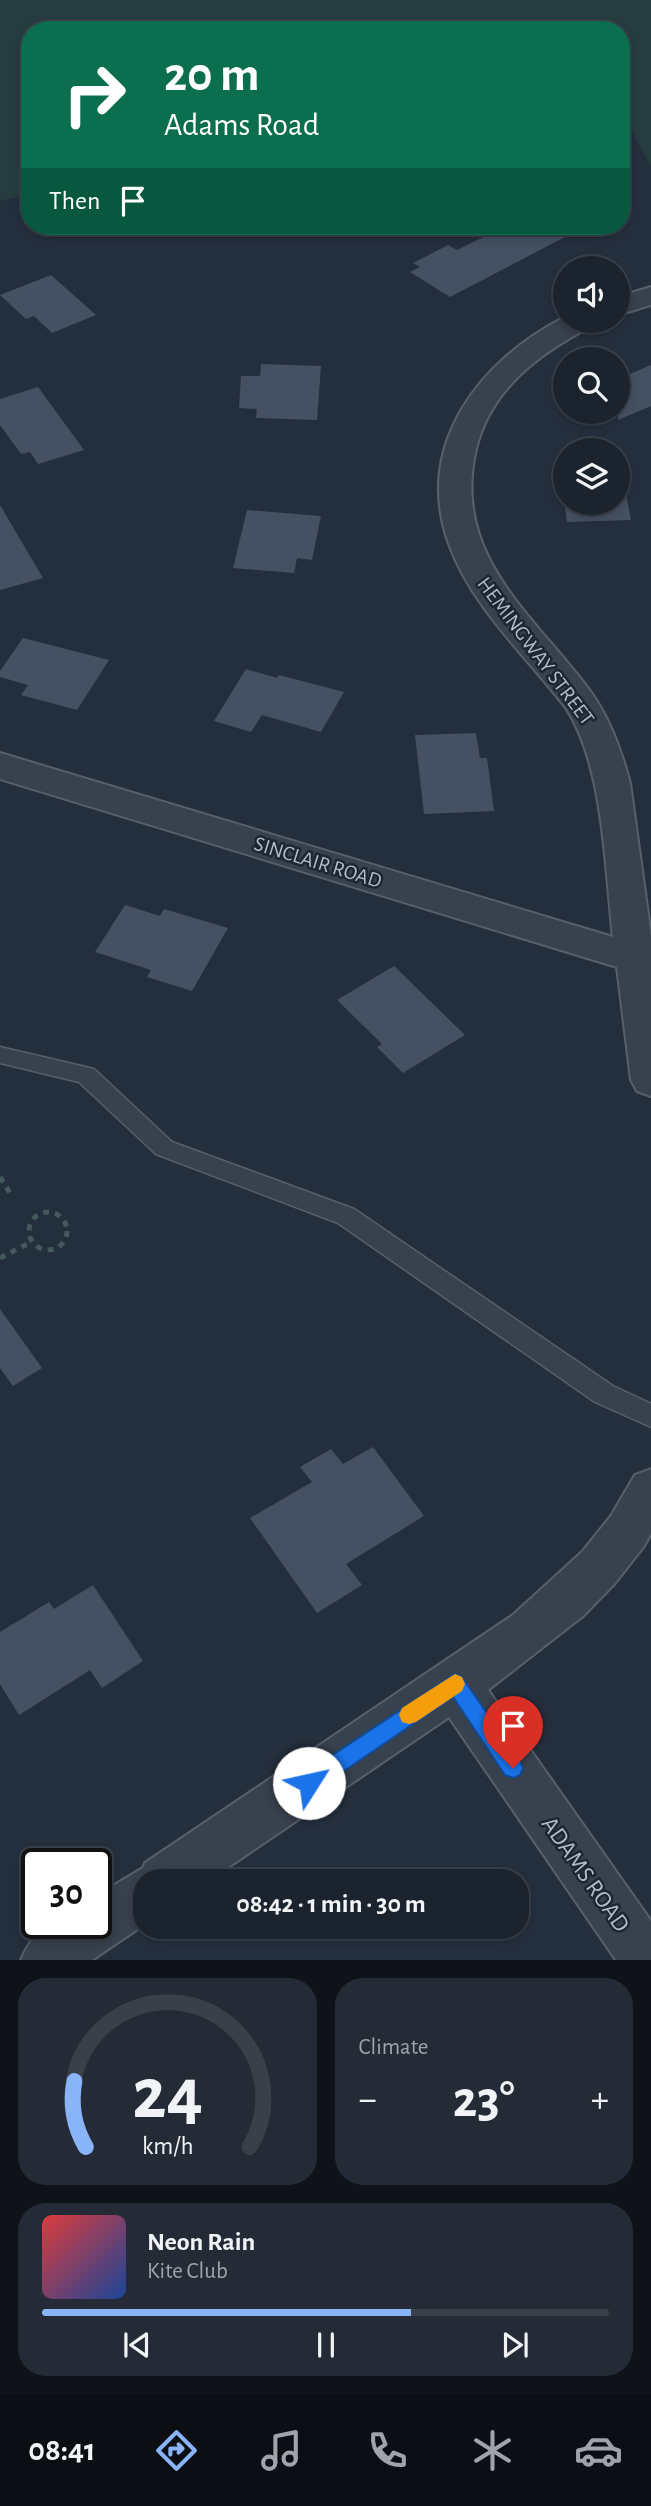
<!DOCTYPE html>
<html lang="en">
<head>
<meta charset="utf-8">
<style>
	body { margin:0; font-family:"Alegreya Sans",sans-serif; background:#242b36; color:#f1f3f6; height:100vh; display:flex; flex-direction:column; font-size:26px; white-space:nowrap }
	* { box-sizing:border-box; margin:0 }
	p { font-size:23px; color:#a0a4aa }
	.icon { flex:none; width:38px; height:38px; fill:none; stroke:currentColor; stroke-width:2; stroke-linecap:round; stroke-linejoin:round }
	.map { position:relative; height:1960px; overflow:hidden }
	.panel { display:flex; flex-direction:column; gap:18px; padding:18px; background:#0f1319; flex:1 }
	.panel>* { flex:none }
	.hud { position:absolute; left:21px; top:21px; width:609px; height:214px; border-radius:28px; box-shadow:0 4px 10px #0003,0 0 0 2px #39404a; background:#0b6e4f; color:#fff; overflow:hidden }
	.tools { position:absolute; left:553px; top:256px; display:grid; gap:14px }
	.tools a { display:grid; place-items:center; width:77px; height:77px; border-radius:50%; background:#1b232e; box-shadow:0 4px 10px #0003,0 0 0 2px #39404a; font-size:35px }
	.speed { position:absolute; left:21px; top:1848px; display:flex; gap:14px; font-size:35px; font-weight:700; text-align:center }
	.speed>* { display:grid; place-content:center; width:91px; height:91px; border-radius:50%; background:#1b232e; box-shadow:0 4px 10px #0003,0 0 0 2px #39404a; line-height:1 }
	.speed .limit { border:4px solid #111; border-radius:10px; background:#fff; color:#111 }
	.pin { position:absolute; display:grid; place-items:center; width:60px; height:60px; color:#fff; margin:-72px -30px; border-radius:50% 50% 50% 0; rotate:-45deg; box-shadow:0 0 7px #0007 }
	.pin .icon { rotate:45deg }
	.me { position:absolute; width:77px; margin:-38px; rotate:55deg; stroke-linejoin:round; filter:drop-shadow(0 0 5px #0008) }
	.turn { display:flex; align-items:center; gap:24px; height:147px; padding:0 28px; font-size:32px }
	.turn .icon { width:91px; height:91px; stroke-width:2.5 }
	.turn b { display:block; font-size:49px; line-height:60px }
	.then { display:flex; align-items:center; height:66px; padding:0 28px; background:#0003; gap:14px; font-size:26px }
	.big { font-size:52px; font-weight:600; line-height:1.1 }
	.panel .card { flex:1; display:flex; flex-direction:column; justify-content:center; gap:10px; min-width:0; padding:0 24px; border-radius:28px; background:#242b36 }
	.panel .dial { align-items:center; gap:0 }
	.dial svg { height:182px; overflow:visible; fill:none; stroke:#39404a; stroke-width:7; stroke-linecap:round; text-anchor:middle }
	.dial text { fill:#f1f3f6; stroke:none }
	.song { display:flex; align-items:center; gap:21px }
	.cover { width:84px; height:84px; border-radius:10px; background:linear-gradient(135deg,hsl(0 70% 55%),hsl(220 70% 35%)) }
	.played { height:7px; border-radius:4px; background:linear-gradient(90deg,#8ab4f8 65%,#39404a 65%) }
	.keys { display:flex; justify-content:space-around; direction:ltr }
	.heat { display:flex; justify-content:space-between; align-items:center; font-size:38px; direction:ltr }
	.panel .tiles { flex:1; display:grid; gap:18px; grid-template-columns:1fr 1fr }
	.card:last-child { grid-column:span 2 }
	.trip { position:absolute; left:133px; top:1869px; width:396px; height:70px; border-radius:28px; background:#1b232e; box-shadow:0 4px 10px #0003,0 0 0 2px #39404a; font-weight:600; line-height:70px; text-align:center }
	.menu { display:flex; height:112px; justify-content:space-around; align-items:center; background:#0b0e12; color:#a0a4aa }
	.menu .icon { width:49px; height:49px }
	.menu .current { color:#8ab4f8 }
	.menu b { font-size:32px; color:#f1f3f6 }
	.map>svg:first-child { display:block }
	.green { fill:#263c3f }
	.building { fill:#455162 }
	.lines { fill:none; stroke-linecap:round; stroke-linejoin:round }
	.service-casing { stroke:#565f6c; stroke-width:3 }
	.minor-casing { stroke:#565f6c; stroke-width:4 }
	.path { stroke:#44595c; stroke-width:5; stroke-dasharray:6 6; stroke-linecap:butt }
	.service { fill:#38414e; fill-rule:evenodd }
	.minor { fill:#38414e; fill-rule:evenodd }
	.route { fill:#1a73e8; stroke:#114b97; stroke-width:2 }
	.slow { fill:#f59e0b }
	.labels { text-anchor:middle; stroke-width:5; stroke-linejoin:round; paint-order:stroke }
	.street-label { font-size:21px; fill:#b4bcc9; stroke:#1d2633 }
	.near-street-label { font-size:24px; fill:#b4bcc9; stroke:#1d2633 }
</style>
</head>
<body>
<div class="map">
<svg width="651" height="1960" viewBox="0 0 651 1960">
	<rect width="100%" height="100%" fill="#242f3e"/>
	<polygon class="green" points="0,0 651,0 651,167 621,111 621,30 30,30 30,194 0,201"/>
	<g class="building">
		<polygon points="506,226 586,226 450,297 410,272 420,267 413,263 448,245 457,250"/>
		<polygon points="51,275 96,315 52,333 34,316 26,319 0,295"/>
		<polygon points="261,364 321,366 317,420 256,418 257,409 239,408 241,376 260,376"/>
		<polygon points="651,365 651,406 618,420 618,379"/>
		<polygon points="38,387 84,450 38,464 30,452 21,454 0,425 0,399"/>
		<polygon points="618,484 624,484 631,520 567,522 562,486 565,486 565,502 618,502"/>
		<polygon points="0,505 43,578 0,590"/>
		<polygon points="247,510 321,516 312,560 297,558 294,573 233,568"/>
		<polygon points="23,638 109,660 77,710 21,695 28,685 0,677 0,671"/>
		<polygon points="246,669 277,678 279,675 344,692 321,732 262,715 251,732 214,721"/>
		<polygon points="476,733 480,758 487,758 494,811 424,814 415,735"/>
		<polygon points="125,905 160,916 164,909 228,928 192,991 147,977 151,970 95,952"/>
		<polygon points="394,966 465,1035 403,1073 377,1047 382,1044 337,1000"/>
		<polygon points="0,1309 42,1368 13,1386 0,1368"/>
		<polygon points="373,1447 424,1516 346,1564 362,1585 317,1613 250,1518 312,1482 300,1467 331,1449 343,1464"/>
		<polygon points="93,1585 143,1661 102,1688 90,1670 19,1715 0,1684 0,1632 49,1602 54,1609"/>
	</g>
	<g class="lines">
		<defs>
			<polygon id="service" points="0,1047 94,1069 172,1142 354,1209 613,1386 651,1404 651,1427 595,1402 338,1223 156,1154 79,1082 0,1063"/>
			<g id="minor">
				<polygon points="651,287 651,305 618,315 618,297"/>
				<path d="M565,317v3h31l-4,6c-52,27 -101,62 -116,123 -25,107 57,165 114,242 20,28 31,59 40,92l21,153v160l-14,-5 -6,-11 -14,-113 -617,-188v-26l613,184c-8,-68 -9,-171 -47,-229 -39,-51 -95,-102 -117,-164 -36,-99 31,-184 116,-227z"/>
				<path d="M651,1469v64l-7,13 -29,37 -32,33 -95,74 163,231v39h-35l-167,-243 -241,164h-63v43l-53,36h-71c16,-39 38,-37 75,-37v-27l47,-28 2,-5 368,-248 69,-63 29,-36 24,-41z"/>
			</g>
		</defs>
		<use href="#service" class="service-casing"/>
		<use href="#minor" class="minor-casing"/>
		<g class="path">
			<polyline points="0,1177 10,1193"/>
			<circle cx="48" cy="1231" r="19"/>
			<polyline points="0,1258 31,1242"/>
		</g>
		<use href="#service" class="service"/>
		<use href="#minor" class="minor"/>
	</g>
	<polygon class="route" points="455,1674 462,1677 520,1761 523,1768 520,1775 513,1778 505,1775 453,1697 316,1790 309,1793 301,1790 298,1783 301,1776"/>
	<polygon class="slow" points="455,1674 462,1677 465,1684 462,1691 416,1722 409,1724 402,1722 399,1715 402,1708"/>
	<g class="labels">
		<g class="street-label">
			<text transform="translate(536 651) rotate(53)" y="7">HEMINGWAY STREET</text>
			<text transform="translate(318 862) rotate(17)" y="7">SINCLAIR ROAD</text>
		</g>
		<g class="near-street-label">
			<text transform="translate(586 1874) rotate(55)" y="8">ADAMS ROAD</text>
		</g>
	</g>
</svg>
<div class="tools">
<a><svg class="icon" aria-label="sound" viewBox="0 0 24 24"><path d="M4 9h4l5-4v14l-5-4H4zM17 9q2 3 0 6"/></svg></a>
<a><svg class="icon" aria-label="search" viewBox="0 0 24 24"><circle cx="10" cy="10" r="6"/><path d="M15 15l6 6"/></svg></a>
<a><svg class="icon" aria-label="layers" viewBox="0 0 24 24"><path d="M12 4l9 5-9 5-9-5zM3 14l9 5 9-5"/></svg></a>
</div>
<div class="speed"><div class="limit">30</div></div>
<div class="pin" style="left:513px;top:1768px;background:#d93025"><svg class="icon" aria-label="arrive" viewBox="0 0 24 24"><path d="M6 21V4h12l-3 4 3 4H6"/></svg></div>
<svg class="me" style="left:309px;top:1783px" viewBox="-20 -20 40 40"><circle r="19" fill="#fff"/><path d="M0-13L10 11 0 6-10 11z" fill="#1a73e8"/></svg>
<div class="trip">08:42 · 1 min · 30 m</div>
<div class="hud">
<div class="turn"><svg class="icon" aria-label="right" viewBox="0 0 24 24"><path d="M7 20v-9h11M14 6l5 5-5 5"/></svg><div><b>20 m</b>Adams Road</div></div>
<div class="then">Then<svg class="icon" aria-label="arrive" viewBox="0 0 24 24"><path d="M6 21V4h12l-3 4 3 4H6"/></svg></div>
</div>
</div>
<section class="panel">
<div class="tiles">
<div class="card dial"><svg viewBox="0 0 100 80">
<path d="M14 69A42 42 0 1 1 86 69"/>
<path d="M14 69A42 42 0 0 1 9 40" stroke="#8ab4f8"/>
<text x="50" y="56" font-size="32" font-weight="700">24</text>
<text x="50" y="72" font-size="11">km/h</text>
</svg></div>
<div class="card"><p>Climate</p>
<div class="heat"><a>−</a><b class="big">23°</b><a>+</a></div>
</div>
<div class="card">
<div class="song"><i class="cover"></i><div><b>Neon Rain</b><p>Kite Club</p></div></div>
<div class="played"></div>
<div class="keys"><svg class="icon" aria-label="previous" viewBox="0 0 24 24"><path d="M18 5L8 12l10 7zM5 5v14"/></svg><svg class="icon" aria-label="pause" viewBox="0 0 24 24"><path d="M8 5v14M16 5v14"/></svg><svg class="icon" aria-label="next" viewBox="0 0 24 24"><path d="M6 5l10 7-10 7zM19 5v14"/></svg></div>
</div>
</div>
</section>
<nav class="menu">
<b>08:41</b>
<svg class="icon current" aria-label="directions" viewBox="0 0 24 24"><path d="M12 3l9 9-9 9-9-9zM9 14v-3h6M13 9l2 2-2 2"/></svg>
<svg class="icon" aria-label="music" viewBox="0 0 24 24"><path d="M9 18V5l10-2v13"/><circle cx="6" cy="18" r="3"/><circle cx="16" cy="16" r="3"/></svg>
<svg class="icon" aria-label="phone" viewBox="0 0 24 24"><path d="M5 4h4l2 5-3 2q2 4 5 5l2-3 5 2v4C11 20 4 13 5 4z"/></svg>
<svg class="icon" aria-label="climate" viewBox="0 0 24 24"><path d="M12 3v18M4 7l16 10M4 17L20 7"/></svg>
<svg class="icon" aria-label="car" viewBox="0 0 24 24"><path d="M5 17H2v-5l4-1 3-4h7l3 4 3 1v5h-3M9 17h6M6 11h13"/><circle cx="7" cy="17" r="2"/><circle cx="17" cy="17" r="2"/></svg>
</nav>
</body>
</html>
